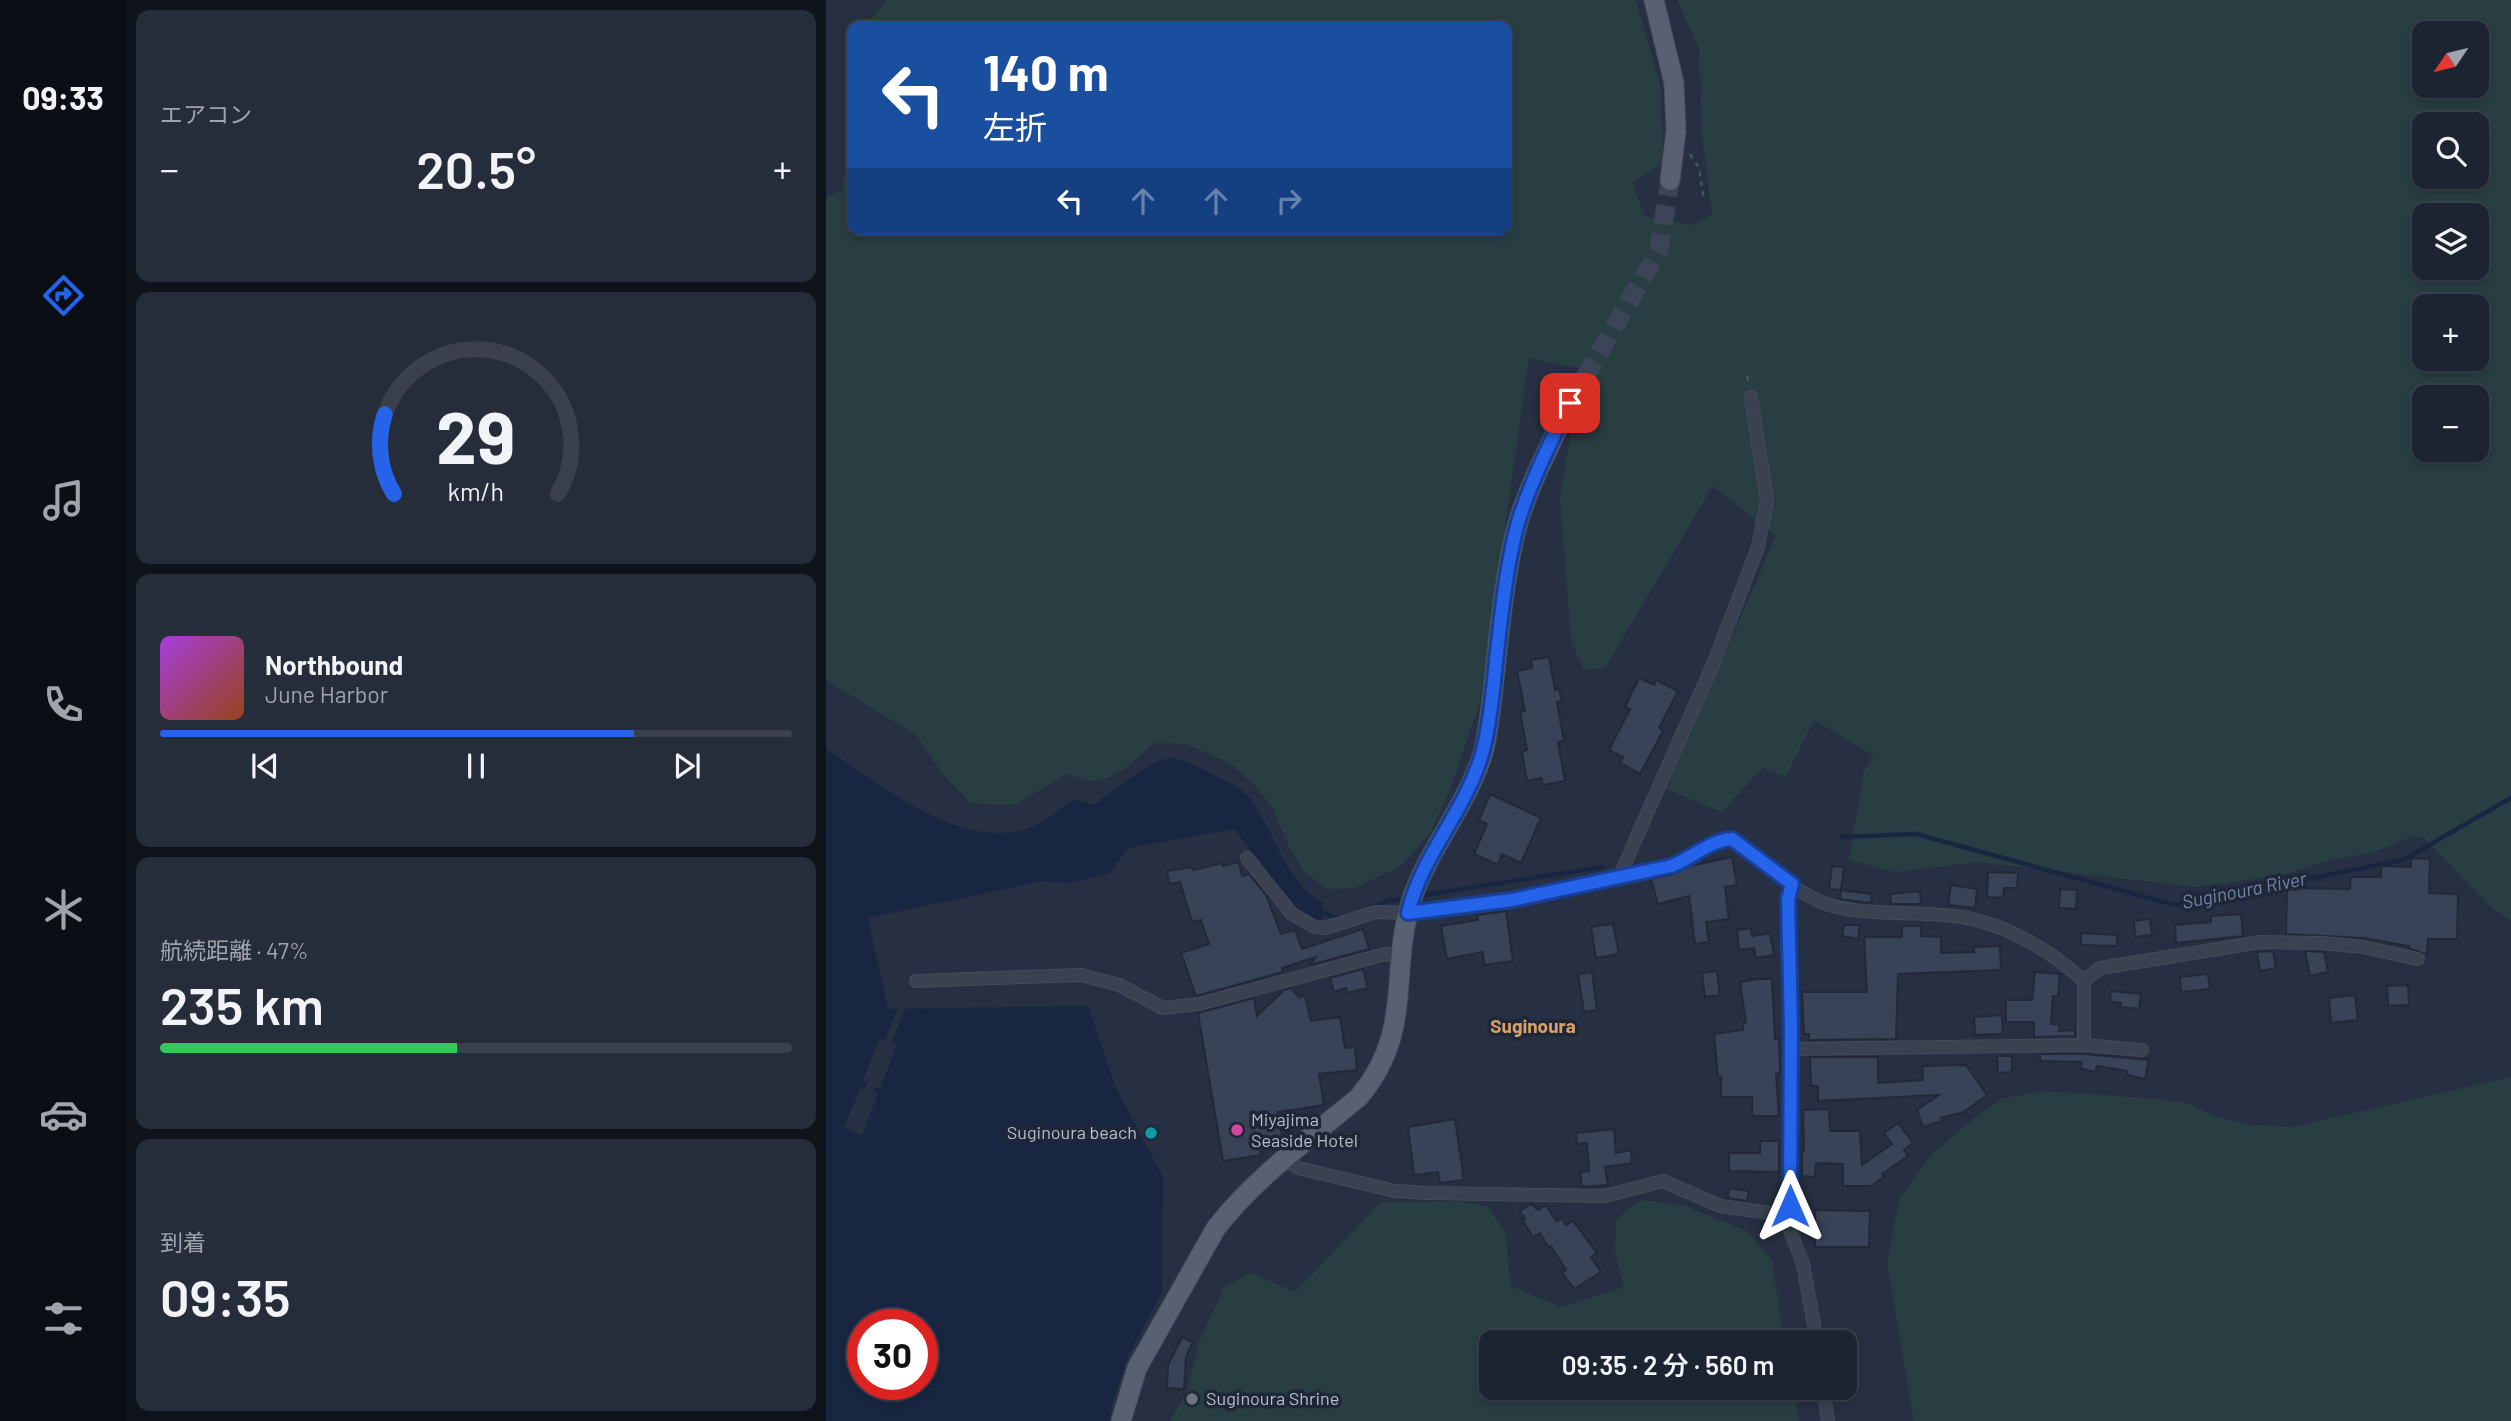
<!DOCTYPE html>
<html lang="ja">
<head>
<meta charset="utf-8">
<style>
	body { margin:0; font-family:Barlow,"Noto Sans JP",sans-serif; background:#252c3a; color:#f1f3f6; height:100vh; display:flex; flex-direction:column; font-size:26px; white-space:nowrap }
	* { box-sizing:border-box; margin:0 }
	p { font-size:23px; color:#a0a4ac }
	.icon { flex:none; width:38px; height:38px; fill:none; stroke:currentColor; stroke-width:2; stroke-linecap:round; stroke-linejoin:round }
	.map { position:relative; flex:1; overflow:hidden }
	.drawer { display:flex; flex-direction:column; gap:10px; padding:10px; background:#0f141c; width:700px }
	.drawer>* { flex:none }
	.hud { position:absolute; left:21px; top:21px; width:665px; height:214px; border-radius:14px; box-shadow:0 4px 10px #0003,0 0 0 2px #3a414d; background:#1a4fa0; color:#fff; overflow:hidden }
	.needle { width:46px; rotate:235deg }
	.tools { position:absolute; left:1586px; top:21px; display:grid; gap:14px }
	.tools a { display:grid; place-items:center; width:77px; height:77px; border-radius:14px; background:#1c2432; box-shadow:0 4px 10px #0003,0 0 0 2px #3a414d; font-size:35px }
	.speed { position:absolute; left:21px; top:1309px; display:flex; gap:14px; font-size:35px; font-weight:700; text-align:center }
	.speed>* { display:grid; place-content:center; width:91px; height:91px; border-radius:50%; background:#1c2432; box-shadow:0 4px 10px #0003,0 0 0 2px #3a414d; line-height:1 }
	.speed .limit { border:10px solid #d22; background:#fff; color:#111 }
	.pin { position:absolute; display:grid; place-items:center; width:60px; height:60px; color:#fff; margin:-30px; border-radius:14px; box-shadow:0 4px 10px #0006 }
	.me { position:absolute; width:77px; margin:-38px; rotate:0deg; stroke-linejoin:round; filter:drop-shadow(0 0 5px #0008) }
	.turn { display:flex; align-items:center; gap:24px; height:147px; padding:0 21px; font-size:32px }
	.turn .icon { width:91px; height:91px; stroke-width:2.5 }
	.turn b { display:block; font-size:49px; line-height:60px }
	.lanes { display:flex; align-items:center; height:66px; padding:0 21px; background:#0003; justify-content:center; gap:35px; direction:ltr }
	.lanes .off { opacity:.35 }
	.big { font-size:52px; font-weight:600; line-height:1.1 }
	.drawer .widget { flex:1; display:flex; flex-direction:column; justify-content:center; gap:10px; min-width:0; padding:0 24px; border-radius:14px; background:#252c3a }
	.drawer .dial { align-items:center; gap:0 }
	.dial svg { height:182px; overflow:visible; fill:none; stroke:#3a414d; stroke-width:7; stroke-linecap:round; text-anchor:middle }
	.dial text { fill:#f1f3f6; stroke:none }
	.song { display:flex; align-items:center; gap:21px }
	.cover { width:84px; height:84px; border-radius:10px; background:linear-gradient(135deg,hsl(280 70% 55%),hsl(20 70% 35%)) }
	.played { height:7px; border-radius:4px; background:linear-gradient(90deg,#2563eb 75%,#3a414d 75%) }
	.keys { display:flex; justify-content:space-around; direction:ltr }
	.heat { display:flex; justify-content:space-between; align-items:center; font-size:38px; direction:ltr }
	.charge { height:10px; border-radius:5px; background:linear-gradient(90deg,#34c759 47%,#3a414d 0) }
	.trip { position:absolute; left:653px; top:1330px; width:378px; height:70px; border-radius:14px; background:#1c2432; box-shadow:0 4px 10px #0003,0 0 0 2px #3a414d; font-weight:600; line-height:70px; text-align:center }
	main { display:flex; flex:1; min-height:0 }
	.menu { display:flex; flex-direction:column; width:126px; justify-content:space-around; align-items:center; background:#0b0e14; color:#a0a4ac }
	.menu .icon { width:49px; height:49px }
	.menu .selected { color:#2563eb }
	.menu b { font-size:32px; color:#f1f3f6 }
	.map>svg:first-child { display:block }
	.green { fill:#283e43; fill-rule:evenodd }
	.water { fill:#182641; fill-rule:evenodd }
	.pier { fill:#263042 }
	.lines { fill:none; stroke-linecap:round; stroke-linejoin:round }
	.stream { stroke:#182641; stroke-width:4.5 }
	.building { fill:#384358; stroke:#212939; stroke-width:2 }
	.primary-tunnel { stroke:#3c4557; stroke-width:19; stroke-dasharray:19 10; stroke-linecap:butt }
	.street-casing { stroke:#444b5b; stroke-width:14 }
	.primary-casing { stroke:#444b5b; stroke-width:21 }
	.path { stroke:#41575b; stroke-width:2.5; stroke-dasharray:5 5; stroke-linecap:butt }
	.street { stroke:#3a4252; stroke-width:12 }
	.primary { stroke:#586172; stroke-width:19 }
	.route-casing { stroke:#184099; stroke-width:18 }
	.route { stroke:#2563eb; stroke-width:12 }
	.hotel-dot { fill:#d1479c; stroke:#1f2737; stroke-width:2.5 }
	.culture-dot { fill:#0f9aa8; stroke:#1f2737; stroke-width:2.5 }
	.worship-dot { fill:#6b7280; stroke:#1f2737; stroke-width:2.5 }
	.labels { text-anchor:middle; stroke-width:7; stroke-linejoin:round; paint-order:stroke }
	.poi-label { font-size:18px; fill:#b7bdcc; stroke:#1f2737; text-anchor:start }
	.water-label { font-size:19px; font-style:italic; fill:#7085ab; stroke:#1f2737 }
	.neighbourhood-label { font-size:19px; font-weight:bold; fill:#d8a066; stroke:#1f2737 }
</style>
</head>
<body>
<main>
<nav class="menu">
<b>09:33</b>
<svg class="icon selected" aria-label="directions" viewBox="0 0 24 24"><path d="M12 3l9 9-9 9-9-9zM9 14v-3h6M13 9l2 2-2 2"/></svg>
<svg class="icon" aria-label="music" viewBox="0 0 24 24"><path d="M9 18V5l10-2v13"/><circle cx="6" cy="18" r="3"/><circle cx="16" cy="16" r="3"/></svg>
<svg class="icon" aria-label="phone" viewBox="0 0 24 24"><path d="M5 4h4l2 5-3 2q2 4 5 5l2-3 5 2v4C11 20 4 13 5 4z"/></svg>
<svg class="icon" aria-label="climate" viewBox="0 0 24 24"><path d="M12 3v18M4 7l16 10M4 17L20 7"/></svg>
<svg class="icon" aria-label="car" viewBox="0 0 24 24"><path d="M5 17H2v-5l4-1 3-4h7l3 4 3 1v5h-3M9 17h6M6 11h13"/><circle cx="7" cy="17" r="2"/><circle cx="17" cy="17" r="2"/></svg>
<svg class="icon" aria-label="filters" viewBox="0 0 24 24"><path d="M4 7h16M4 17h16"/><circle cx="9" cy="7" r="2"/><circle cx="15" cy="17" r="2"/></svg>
</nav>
<section class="drawer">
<div class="widget"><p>エアコン</p>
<div class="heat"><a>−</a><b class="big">20.5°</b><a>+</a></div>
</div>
<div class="widget dial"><svg viewBox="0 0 100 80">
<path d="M14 69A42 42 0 1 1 86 69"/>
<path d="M14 69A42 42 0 0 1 10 34" stroke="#2563eb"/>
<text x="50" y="56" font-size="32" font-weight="700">29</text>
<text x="50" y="72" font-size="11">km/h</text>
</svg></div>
<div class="widget">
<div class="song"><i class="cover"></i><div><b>Northbound</b><p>June Harbor</p></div></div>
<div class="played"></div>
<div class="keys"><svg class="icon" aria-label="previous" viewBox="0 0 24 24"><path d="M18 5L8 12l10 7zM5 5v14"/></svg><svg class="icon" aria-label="pause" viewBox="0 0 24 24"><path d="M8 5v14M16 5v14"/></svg><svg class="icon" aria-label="next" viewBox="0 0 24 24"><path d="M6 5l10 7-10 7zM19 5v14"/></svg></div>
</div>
<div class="widget"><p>航続距離 · 47%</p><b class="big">235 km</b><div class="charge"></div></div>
<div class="widget"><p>到着</p><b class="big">09:35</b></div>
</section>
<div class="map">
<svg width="1685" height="1421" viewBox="0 0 1685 1421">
	<rect width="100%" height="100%" fill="#263042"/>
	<g class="green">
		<path d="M60,0h750l25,88 2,75 -31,20 13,33 48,9 19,-11 -10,-79 -3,-86 -22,-49h834v920l-18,-11 -69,-71 -10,-2 -43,17 -40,7 -49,15 -87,12 -217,-25 -83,10 -46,-12 15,-89 10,-15 -60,-36 -28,57 -24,-9 -40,44 -56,-23 110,-253 -63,-50 -108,182 -21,2 -13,-28 -11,-146 22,-127 -53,-11 -49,344 -30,88 -19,42 -30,34 -46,22 -27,1 -24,-17 -15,-25 -16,-39 -17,-21 -26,-24 -44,-19 -32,-1c-16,14 -37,37 -61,38 -8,0 -19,-5 -27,-7l-49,30 -22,1 -24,-2 -27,-27 -28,-41 -90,-55v-482l16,-8 10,-69v108h655v-203h-640zM1598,33h52v53h-52zM1598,124h52v53h-52zM1598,215h52v53h-52zM1598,306h52v53h-52zM1598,397h52v53h-52z"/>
		<polygon points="1685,1077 1685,1421 1088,1421 1061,1263 1073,1200 1104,1156 1147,1119 1177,1098 1220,1091 1332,1099 1361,1103 1391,1117 1425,1125 1466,1127"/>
		<polygon points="815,1200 856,1205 921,1231 946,1260 958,1342 665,1342 665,1388 967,1388 973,1421 344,1421 361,1391 374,1340 398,1287 425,1273 469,1292 555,1202 638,1202 662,1207 679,1232 685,1286 735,1307 798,1287 789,1252 790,1219"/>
	</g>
	<path class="water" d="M0,749c54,35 135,103 203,79 18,-6 30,-18 45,-29l20,6c15,-11 60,-49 78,-47 14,2 28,10 40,16 10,6 25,11 33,19 30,34 36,85 77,109v21l-30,-18 -58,-76 -106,19 -18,25 -40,10 -27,-2 -175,37 20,91 200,-3 28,82 47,89 -1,115 -33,62 -17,51 -2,16h-284zM37,1325h59v59h-59z"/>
	<polygon class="pier" points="73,1005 80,1007 66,1042 71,1044 54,1089 48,1087 47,1092 52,1094 36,1135 18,1128 35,1087 39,1088 41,1083 37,1081 54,1038 59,1040"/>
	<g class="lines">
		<g class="stream">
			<polyline points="1016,837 1090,834 1349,905 1577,860 1685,798"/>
			<polyline points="593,896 776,867"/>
			<polyline points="542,908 561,901 581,898"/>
			<polyline points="496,912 515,920"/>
		</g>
	</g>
	<g class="building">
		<polygon points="723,657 729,690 733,689 736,701 731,702 738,741 732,742 739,781 717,785 715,778 701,781 696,752 701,750 694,712 699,711 691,671 706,668 705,660"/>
		<polygon points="813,678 828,685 830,680 852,691 833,728 837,731 814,774 794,763 797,757 783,750 804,709 799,707"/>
		<polygon points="664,794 715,818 695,863 676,854 672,865 648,854 661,824 653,820"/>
		<polygon points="906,857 911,885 899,887 903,919 880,922 883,942 869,944 863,896 832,904 825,879 848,874 864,866"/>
		<polygon points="1585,858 1604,859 1603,893 1632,894 1631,939 1602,939 1601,954 1599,954 1583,948 1583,946 1538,938 1460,934 1461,888 1524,889 1525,877 1555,877 1555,866 1585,867"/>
		<polygon points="413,862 416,876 423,874 440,895 455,934 469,930 476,949 537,929 543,949 484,965 490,957 456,968 457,972 370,996 355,953 383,944 375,920 366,922 354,882 343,884 341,871 366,867 367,870 396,863 397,866"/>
		<polygon points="1006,866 1018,867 1015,890 1003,889"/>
		<polygon points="1162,872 1192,873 1191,888 1178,888 1177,898 1161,897"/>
		<polygon points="1125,885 1151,889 1149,908 1122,905"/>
		<polygon points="1234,889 1251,890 1250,909 1233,908"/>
		<polygon points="1015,890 1046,894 1045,903 1014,899"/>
		<polygon points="1094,891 1095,904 1065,904 1064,894"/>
		<polygon points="680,911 687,961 658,965 657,952 621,959 615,926 652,920 651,915"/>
		<polygon points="1415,914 1417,936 1350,943 1349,925 1385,922 1385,916"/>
		<polygon points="1324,919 1326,935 1309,937 1308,921"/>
		<polygon points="787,924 793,954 770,958 765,927"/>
		<polygon points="1018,925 1034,925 1032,939 1016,936"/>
		<polygon points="1076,926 1095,926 1095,936 1115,937 1115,953 1148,952 1148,947 1174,946 1175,970 1072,974 1070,1039 983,1040 983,1034 978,1034 976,992 1041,992 1038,937 1076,937"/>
		<polygon points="925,928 926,936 944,933 948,955 930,958 928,948 913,950 911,930"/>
		<polygon points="1255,933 1291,935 1291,946 1255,945"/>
		<polygon points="1447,951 1450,968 1434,971 1431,952"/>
		<polygon points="1479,951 1498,952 1502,972 1484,976"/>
		<polygon points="537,969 542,988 521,993 520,988 508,992 504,978"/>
		<polygon points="891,971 894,995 879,997 876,973"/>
		<polygon points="766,972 771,1010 758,1012 752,974"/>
		<polygon points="1209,972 1234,974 1232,996 1227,996 1225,1024 1233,1024 1233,1031 1249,1030 1249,1036 1208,1037 1208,1022 1180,1022 1180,1000 1206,1000"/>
		<polygon points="1382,974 1384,989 1355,992 1354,977"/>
		<polygon points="932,979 946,979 949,1039 953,1039 954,1066 954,1073 950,1074 953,1116 926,1116 926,1097 895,1097 895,1077 892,1077 888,1034 917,1030 917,1023 920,1023 914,982"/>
		<polygon points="1582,985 1583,1005 1562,1006 1561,986"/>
		<polygon points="465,988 473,997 479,996 485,1021 514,1017 519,1048 529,1047 531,1070 493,1074 498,1105 452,1112 457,1143 434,1147 435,1155 397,1161 372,1013 428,998 431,1016 458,990"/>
		<polygon points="1285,991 1315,994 1313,1009 1294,1007 1295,1003 1284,1002"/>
		<polygon points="1529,995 1532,1020 1505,1023 1503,998"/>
		<polygon points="1176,1015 1177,1034 1149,1035 1148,1017"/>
		<polygon points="1214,1054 1258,1054 1323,1060 1319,1079 1301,1075 1301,1071 1271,1066 1269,1072 1254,1068 1256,1062 1214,1061"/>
		<polygon points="1171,1056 1186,1056 1186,1072 1172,1073"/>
		<polygon points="984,1057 1052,1057 1052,1083 1097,1080 1096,1066 1140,1065 1161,1095 1138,1112 1115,1118 1116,1121 1097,1127 1091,1110 1113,1095 992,1101 992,1086 985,1086"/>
		<polygon points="1003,1109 1004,1131 1034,1131 1036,1165 1066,1144 1058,1133 1072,1123 1087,1143 1078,1150 1082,1156 1056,1174 1058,1177 1045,1186 1017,1186 1017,1164 990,1163 989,1177 976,1176 976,1150 978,1151 977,1110"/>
		<polygon points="629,1119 638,1180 614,1183 612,1172 588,1175 582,1127"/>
		<polygon points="788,1129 790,1153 805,1150 806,1163 779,1167 782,1185 756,1187 754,1172 763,1171 761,1143 751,1144 750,1133"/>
		<polygon points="934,1141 953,1141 953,1172 903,1171 903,1153 934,1153"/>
		<polygon points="903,1188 923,1191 921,1201 902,1198"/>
		<polygon points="705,1204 712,1210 720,1205 730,1221 736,1218 740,1225 747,1221 771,1253 765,1257 775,1272 748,1289 736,1272 740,1270 725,1246 723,1248 714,1233 707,1237 696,1220 699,1219 694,1211"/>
		<polygon points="989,1210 1044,1211 1043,1247 989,1247"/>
		<polygon points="356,1337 367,1342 360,1357 358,1389 341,1388 342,1365"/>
	</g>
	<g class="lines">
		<polyline class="primary-tunnel" points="744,403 833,250 844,180"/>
		<defs>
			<g id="street">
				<path d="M421,858l45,56 23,13 11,1 49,-16 33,1 104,-14 159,-33c20,-7 39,-26 61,-27 26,20 66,57 97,66 43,12 89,5 133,12 44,7 89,34 122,64l16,-13 161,-26 62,1 40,4 55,12"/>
				<polyline points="793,877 888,662 932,547 941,501 925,397"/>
				<polyline points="90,981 255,975 293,985 337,1008 373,1004 559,954 576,957"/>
				<polyline points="1258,1045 1258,981"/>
				<polyline points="963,1049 1258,1045 1316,1050"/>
				<polyline points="459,1159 472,1168 569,1191 601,1193 779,1196 837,1181 894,1206 958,1215"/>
				<polyline points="958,1215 964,1206 962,899 966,884"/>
				<polyline points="958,1215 977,1264 991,1342"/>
				<polyline points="997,1388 1002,1421"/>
			</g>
			<g id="primary">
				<polyline points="828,0 848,83 850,131 844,180"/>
				<path d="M295,1421l16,-53 79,-140c39,-50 94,-90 143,-131 55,-66 30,-122 52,-195 17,-54 58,-98 73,-153 6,-26 8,-52 11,-78 5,-47 11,-107 24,-152 13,-40 33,-78 51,-116"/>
			</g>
		</defs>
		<use href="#street" class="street-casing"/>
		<use href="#primary" class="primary-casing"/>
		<g class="path">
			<polyline points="864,154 873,168 878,200"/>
			<polyline points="921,376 923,383"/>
		</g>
		<use href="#street" class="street"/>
		<use href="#primary" class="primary"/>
	</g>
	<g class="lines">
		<defs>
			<path id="route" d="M744,403c-19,38 -38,76 -51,116 -13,45 -19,105 -24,152 -3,27 -5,53 -12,79 -15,58 -61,104 -75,163l104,-13 159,-34c20,-7 39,-26 61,-27l60,45 -4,15 3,128 -1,179"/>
		</defs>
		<use href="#route" class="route-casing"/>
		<use href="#route" class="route"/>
	</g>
	<circle class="hotel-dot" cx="411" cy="1130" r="7"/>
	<circle class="culture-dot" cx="325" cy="1133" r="7"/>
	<circle class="worship-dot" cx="366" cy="1399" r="7"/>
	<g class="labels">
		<g class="poi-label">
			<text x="425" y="1126">Miyajima<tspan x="425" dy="21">Seaside Hotel</tspan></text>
			<text x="311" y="1139" text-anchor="end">Suginoura beach</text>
			<text x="380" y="1405">Suginoura Shrine</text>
		</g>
		<g class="water-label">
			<text transform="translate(1418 890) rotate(-11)" y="7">Suginoura River</text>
		</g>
		<g class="neighbourhood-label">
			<text x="707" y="1033">Suginoura</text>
		</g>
	</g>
</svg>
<div class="tools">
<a><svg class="needle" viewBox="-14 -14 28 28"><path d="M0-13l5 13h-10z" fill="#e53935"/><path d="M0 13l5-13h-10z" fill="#a0a4ac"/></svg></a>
<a><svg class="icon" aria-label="search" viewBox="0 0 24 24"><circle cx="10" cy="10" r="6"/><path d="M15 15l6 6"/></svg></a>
<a><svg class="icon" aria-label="layers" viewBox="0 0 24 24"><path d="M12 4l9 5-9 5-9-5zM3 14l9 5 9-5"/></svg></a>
<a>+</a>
<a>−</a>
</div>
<div class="speed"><div class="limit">30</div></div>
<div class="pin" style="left:744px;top:403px;background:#d93025"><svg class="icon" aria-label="arrive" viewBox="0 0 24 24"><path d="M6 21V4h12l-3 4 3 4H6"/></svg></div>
<svg class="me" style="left:964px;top:1206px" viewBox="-20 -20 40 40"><path d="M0-17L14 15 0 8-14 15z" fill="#2563eb" stroke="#fff" stroke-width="4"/></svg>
<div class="trip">09:35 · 2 分 · 560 m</div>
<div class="hud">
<div class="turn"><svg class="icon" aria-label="left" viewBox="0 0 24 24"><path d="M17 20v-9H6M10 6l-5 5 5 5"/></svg><div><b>140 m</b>左折</div></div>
<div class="lanes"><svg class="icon" aria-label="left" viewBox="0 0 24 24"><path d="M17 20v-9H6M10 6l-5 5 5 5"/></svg><svg class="icon off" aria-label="ahead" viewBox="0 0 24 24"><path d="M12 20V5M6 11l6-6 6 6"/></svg><svg class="icon off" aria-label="ahead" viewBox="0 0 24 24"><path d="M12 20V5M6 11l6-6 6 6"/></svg><svg class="icon off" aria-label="right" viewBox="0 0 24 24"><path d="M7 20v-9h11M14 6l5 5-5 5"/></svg></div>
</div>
</div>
</main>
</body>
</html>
